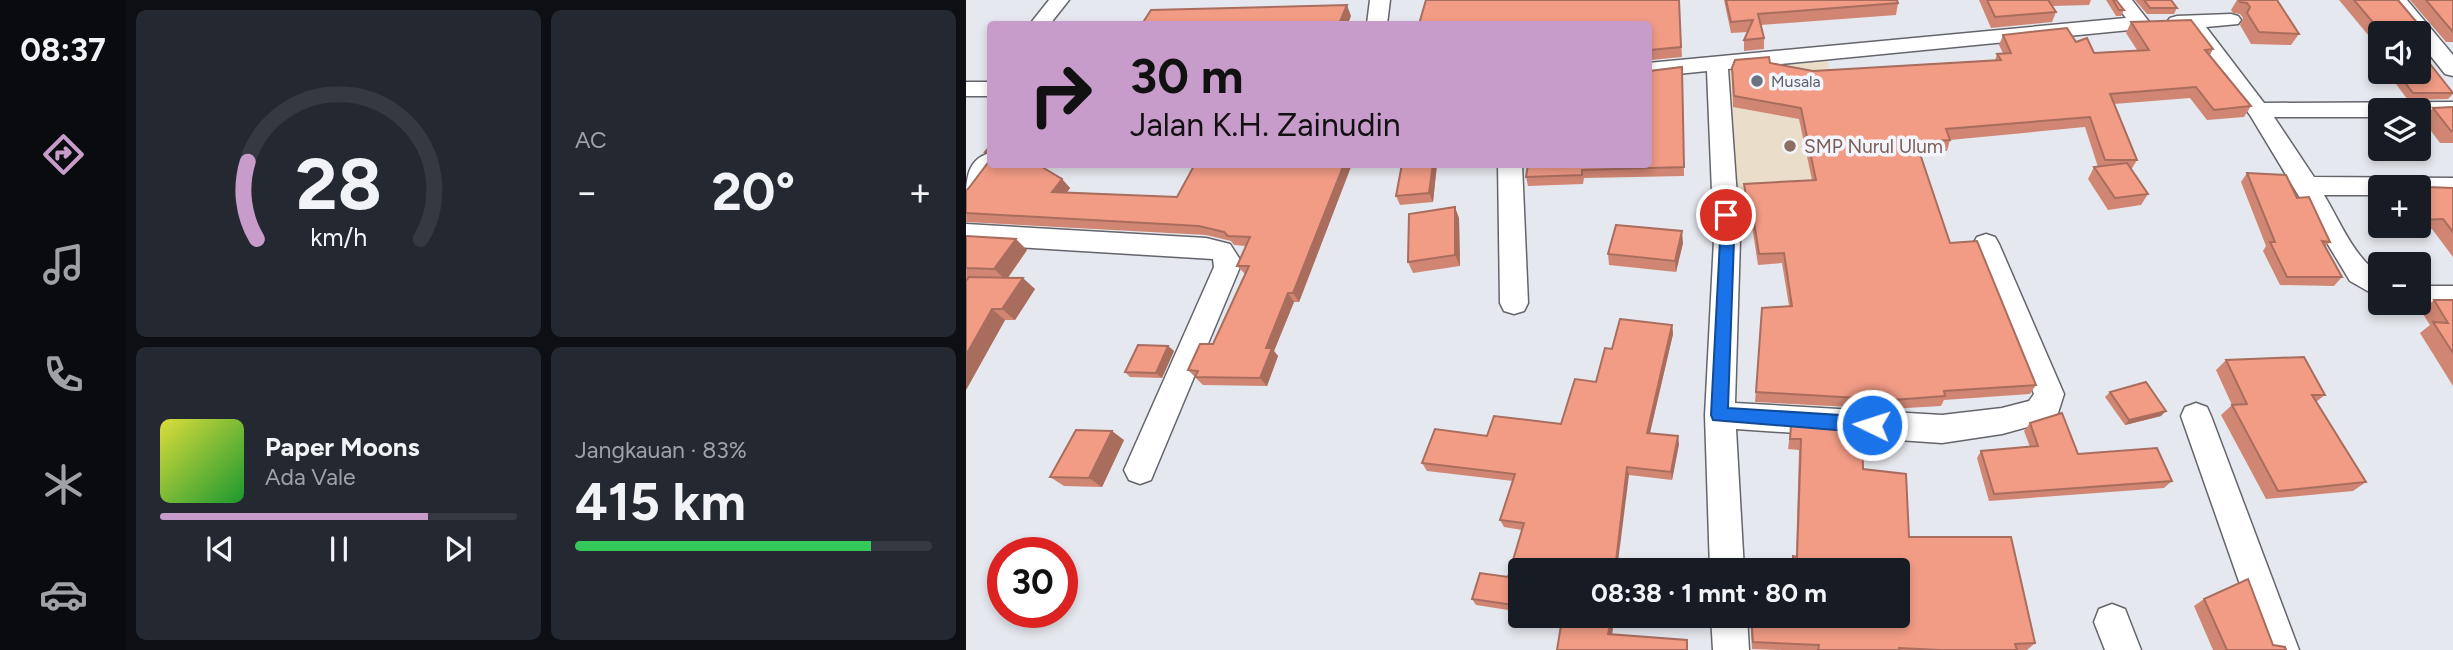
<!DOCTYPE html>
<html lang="id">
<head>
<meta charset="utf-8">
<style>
	body { margin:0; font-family:Figtree,sans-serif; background:#242831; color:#f1f3f6; height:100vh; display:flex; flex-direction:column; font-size:26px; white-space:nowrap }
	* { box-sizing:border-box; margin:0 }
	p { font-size:23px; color:#9ea1a6 }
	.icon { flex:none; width:38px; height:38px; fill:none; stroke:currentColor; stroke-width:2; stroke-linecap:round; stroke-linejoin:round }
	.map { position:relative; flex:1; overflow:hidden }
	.drawer { display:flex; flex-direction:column; gap:10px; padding:10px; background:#0d0f14; width:840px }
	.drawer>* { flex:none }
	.guide { position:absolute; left:21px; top:21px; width:665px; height:147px; border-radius:7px; box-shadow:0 4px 10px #0003; background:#c79bca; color:#111; overflow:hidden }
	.fabs { position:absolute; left:1402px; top:21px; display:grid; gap:14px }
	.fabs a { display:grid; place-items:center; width:63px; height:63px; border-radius:7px; background:#171b24; box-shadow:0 4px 10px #0003; font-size:35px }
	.speed { position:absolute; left:21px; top:537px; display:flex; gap:14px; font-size:35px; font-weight:700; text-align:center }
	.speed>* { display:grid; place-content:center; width:91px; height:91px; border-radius:50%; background:#171b24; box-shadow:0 4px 10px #0003; line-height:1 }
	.speed .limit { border:10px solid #d22; background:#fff; color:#111 }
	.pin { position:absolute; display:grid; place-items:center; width:60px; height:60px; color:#fff; margin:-30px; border:4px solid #fff; border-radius:50%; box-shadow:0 2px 7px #0007 }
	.me { position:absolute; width:77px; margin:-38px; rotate:274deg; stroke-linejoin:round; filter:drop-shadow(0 0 5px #0008) }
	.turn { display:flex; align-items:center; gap:24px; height:147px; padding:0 28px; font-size:32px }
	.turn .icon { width:91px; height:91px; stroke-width:2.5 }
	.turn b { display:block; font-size:49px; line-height:60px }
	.big { font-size:52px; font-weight:700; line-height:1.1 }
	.drawer .tile { flex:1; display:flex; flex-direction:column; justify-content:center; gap:10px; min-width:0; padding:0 24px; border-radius:10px; background:#242831 }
	.drawer .dial { align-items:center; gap:0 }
	.dial svg { height:182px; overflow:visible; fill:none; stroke:#363941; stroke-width:7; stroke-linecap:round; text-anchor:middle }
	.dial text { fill:#f1f3f6; stroke:none }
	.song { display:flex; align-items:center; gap:21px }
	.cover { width:84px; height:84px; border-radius:10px; background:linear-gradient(135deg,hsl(60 70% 55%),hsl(130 70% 35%)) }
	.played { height:7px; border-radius:4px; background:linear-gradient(90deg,#c79bca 75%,#363941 75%) }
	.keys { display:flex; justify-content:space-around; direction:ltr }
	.heat { display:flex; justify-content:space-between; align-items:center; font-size:38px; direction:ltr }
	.charge { height:10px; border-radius:5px; background:linear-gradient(90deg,#34c759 83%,#363941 0) }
	.drawer .tiles { flex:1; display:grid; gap:10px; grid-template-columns:repeat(2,1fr) }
	.trip { position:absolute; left:542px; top:558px; width:402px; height:70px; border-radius:7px; background:#171b24; box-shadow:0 4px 10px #0003; font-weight:700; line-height:70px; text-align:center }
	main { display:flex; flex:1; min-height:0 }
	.menu { display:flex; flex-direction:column; width:126px; justify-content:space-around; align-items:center; background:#090b0e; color:#9ea1a6 }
	.menu .icon { width:49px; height:49px }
	.menu .selected { color:#c79bca }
	.menu b { font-size:32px; color:#f1f3f6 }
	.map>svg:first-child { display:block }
	.education { fill:#eaddc9 }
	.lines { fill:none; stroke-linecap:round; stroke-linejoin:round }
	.minor-casing { stroke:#64656b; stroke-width:3 }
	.minor { fill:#fff; fill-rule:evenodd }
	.wall { fill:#d08673 }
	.shaded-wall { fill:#a96d5e }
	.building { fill:#f29c86; stroke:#a96d5e; stroke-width:2 }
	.route { fill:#1a73e8; stroke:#114b97; stroke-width:2 }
	.worship-dot { fill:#6b7280; stroke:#f4f5fc; stroke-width:2.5 }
	.education-dot { fill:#8d6e63; stroke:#f4f5fc; stroke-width:2.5 }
	.labels { text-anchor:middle; stroke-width:7; stroke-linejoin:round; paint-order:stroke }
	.far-worship-label { font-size:16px; fill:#5b616d; stroke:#f4f5fc; text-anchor:start }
	.education-label { font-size:19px; fill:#785e54; stroke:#f4f5fc; text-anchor:start }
</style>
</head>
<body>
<main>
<nav class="menu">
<b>08:37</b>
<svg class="icon selected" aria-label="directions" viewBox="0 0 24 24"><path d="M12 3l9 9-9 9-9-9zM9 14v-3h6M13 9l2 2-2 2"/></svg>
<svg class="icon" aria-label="music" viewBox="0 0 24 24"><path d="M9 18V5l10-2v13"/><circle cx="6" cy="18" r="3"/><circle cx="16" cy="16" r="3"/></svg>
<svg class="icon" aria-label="phone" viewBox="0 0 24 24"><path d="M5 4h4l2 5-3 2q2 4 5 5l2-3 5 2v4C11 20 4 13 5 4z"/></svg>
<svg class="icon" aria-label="climate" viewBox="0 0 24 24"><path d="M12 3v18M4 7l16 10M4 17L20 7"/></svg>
<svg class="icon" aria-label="car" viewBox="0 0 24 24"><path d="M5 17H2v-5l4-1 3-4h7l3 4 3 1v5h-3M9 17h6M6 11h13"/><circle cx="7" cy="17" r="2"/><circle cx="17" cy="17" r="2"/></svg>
</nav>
<section class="drawer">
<div class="tiles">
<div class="tile dial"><svg viewBox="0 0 100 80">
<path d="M14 69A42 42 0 1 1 86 69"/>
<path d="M14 69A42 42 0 0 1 10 35" stroke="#c79bca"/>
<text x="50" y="56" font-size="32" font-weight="700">28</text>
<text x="50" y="72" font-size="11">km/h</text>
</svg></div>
<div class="tile"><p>AC</p>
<div class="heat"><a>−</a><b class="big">20°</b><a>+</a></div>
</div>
<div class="tile">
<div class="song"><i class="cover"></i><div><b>Paper Moons</b><p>Ada Vale</p></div></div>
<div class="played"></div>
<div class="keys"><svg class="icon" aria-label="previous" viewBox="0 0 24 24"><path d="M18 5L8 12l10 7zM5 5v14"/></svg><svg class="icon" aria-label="pause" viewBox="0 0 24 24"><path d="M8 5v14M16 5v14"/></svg><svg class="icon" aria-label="next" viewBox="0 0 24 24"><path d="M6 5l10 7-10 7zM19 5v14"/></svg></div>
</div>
<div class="tile"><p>Jangkauan · 83%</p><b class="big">415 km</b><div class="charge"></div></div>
</div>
</section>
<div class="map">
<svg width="1487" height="650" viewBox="0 0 1487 650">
	<rect width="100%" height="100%" fill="#e6e8ef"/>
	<polygon class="education" points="861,60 907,224 772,233 753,69"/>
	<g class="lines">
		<defs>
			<g id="minor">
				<polygon points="83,0 103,0 84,24 64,24"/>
				<polygon points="404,0 424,0 421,24 401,24"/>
				<polygon points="1146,0 1166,0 1184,23 1181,27 1174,29 762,69 774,240 769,403 976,415 1036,408 1063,401 1068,394 1007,244 1011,237 1020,234 1029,237 1033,244 1098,394 1092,413 1083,421 1036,434 976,443 770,429 778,570 744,570 739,415 748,240 741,71 682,77 682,63 1160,18"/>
				<polygon points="1421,0 1441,0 1487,55 1487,76 1479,74 1452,40 1452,33 1447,33"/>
				<path d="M1265,14l7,2 3,4 -3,4 -32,3 58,76 189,-1v14l-35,1v-7h-38v7h-106l40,60 139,1v18l-35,-1v-8h-38v8h-56c16,26 30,63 56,79v24l-30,-17 -100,-166 -64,-87 -16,-2 -3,-4 3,-4 7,-2z"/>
				<rect x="0" y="82" width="24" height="14"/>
				<path d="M24,153v11h10l-25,33 -9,3c0,-20 1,-41 24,-47z"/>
				<polygon points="532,164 556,164 562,303 558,311 548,314 538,311 534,303"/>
				<polygon points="0,224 240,238 264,244 273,258 274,267 185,480 174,484 163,480 158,470 248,267 247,259 0,244"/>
				<polygon points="1452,286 1487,286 1487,308 1452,308 1442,305 1441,303 1452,303"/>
				<polygon points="1230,403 1241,407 1245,416 1333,650 1297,650 1215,416 1219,407"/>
				<polygon points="1146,604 1159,609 1175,650 1139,650 1128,622 1133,609"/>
				<polygon points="745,616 781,616 783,650 747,650"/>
			</g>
		</defs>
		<use href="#minor" class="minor-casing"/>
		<use href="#minor" class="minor"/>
	</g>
	<g class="wall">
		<polygon points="713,0 716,57 685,60 684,46 682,46 682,24 453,24"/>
		<polygon points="758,0 931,0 932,3 930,15 795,25 798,38 798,49 778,51 778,40 782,32 765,33"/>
		<polygon points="1013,0 1125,0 1123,5 1086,6 1090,12 1086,22 1025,28"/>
		<polygon points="1140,0 1150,0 1158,10 1155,16 1150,16"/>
		<polygon points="1169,0 1205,0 1211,8 1208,14 1181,14"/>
		<polygon points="1271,0 1311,0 1333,34 1325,45 1285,44 1274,25 1277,18 1274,14 1267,13 1265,10"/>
		<polygon points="1373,0 1432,0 1458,33 1452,39 1452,33 1414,33 1414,42 1408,42"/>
		<polygon points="1444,0 1487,0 1487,42 1480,42"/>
		<polygon points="1165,22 1247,49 1244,55 1285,106 1278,117 1241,120 1224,98 1148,104 1171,160 1165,170 1182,194 1175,205 1142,210 1122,179 1128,167 1132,167 1119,127 984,140 981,151 954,152 984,243 1070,385 1064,394 978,400 975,406 923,409 789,402 796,308 823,306 816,263 792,265 786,226 782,226 778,195 778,184 846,180 833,119 767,107 766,68 847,71 1029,60 1031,54 1037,53 1033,45 1037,35 1110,42 1128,53 1171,50 1160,33"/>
		<polygon points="716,67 718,176 618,178 617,184 562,186 560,177 684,92"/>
		<polygon points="1421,72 1452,72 1487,92 1487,94 1482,99 1442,100"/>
		<polygon points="1487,107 1487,143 1474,143 1456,119 1467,108"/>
		<polygon points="229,164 386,164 333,302 328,302 308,351 312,356 301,386 237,385 222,370 247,344 279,274 271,266 280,246 268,245 265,241 240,235 0,222 0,190 96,179 104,188 101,192 211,197"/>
		<polygon points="471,164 467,202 434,205 430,196"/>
		<polygon points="1281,173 1331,198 1364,242 1359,247 1376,277 1368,286 1314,285 1297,251 1300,246 1275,182"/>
		<polygon points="1426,183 1462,187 1487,188 1487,257 1466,229 1436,230 1433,226 1452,226 1452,187 1422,187"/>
		<polygon points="493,218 494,266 447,273 442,262"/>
		<polygon points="0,236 61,250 42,278 69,289 49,320 39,320 0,390 1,279 0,279"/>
		<polygon points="717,243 710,272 643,265 642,254"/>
		<polygon points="1468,300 1487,300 1487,386 1454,333 1464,325 1455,311"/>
		<polygon points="706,325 707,334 684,433 713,444 706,480 663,475 555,570 555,612 510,605 506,599 542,577 556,530 538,527 534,520 547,481 461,471 456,463 521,436 595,424 630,382 646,349"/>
		<polygon points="202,346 208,351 196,378 164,377 159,372"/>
		<polygon points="1260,360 1359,395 1350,402 1400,482 1387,491 1300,499 1255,415 1266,405 1250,370"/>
		<polygon points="1144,392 1195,416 1159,425 1139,397"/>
		<polygon points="1064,423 1112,454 1206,481 1198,488 1023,501 1011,458 1015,451 1064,447 1058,431"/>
		<polygon points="825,425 897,469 943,537 1069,643 1061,650 816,650 786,649 784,616 933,616 933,570 825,570 827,556 830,557 833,450 822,449"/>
		<polygon points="158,440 136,487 98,486 84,477"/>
		<polygon points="1238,599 1307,645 1320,650 1247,650 1228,606"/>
		<polygon points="563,616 649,616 646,634 721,640 721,650 595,624 566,620"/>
	</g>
	<g class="shaded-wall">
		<polygon points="381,5 385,16 382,24 373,24"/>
		<polygon points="378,164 386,164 333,302 327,293"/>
		<polygon points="467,164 471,164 467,202 463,193"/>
		<polygon points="96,179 104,188 95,201 86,192"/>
		<polygon points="489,207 493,218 494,266 489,255"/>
		<polygon points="716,231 717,243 710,272 709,261"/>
		<polygon points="50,239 61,250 40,280 28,269"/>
		<polygon points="57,278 69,289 49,320 36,309"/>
		<polygon points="322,293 328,302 308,351 312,356 301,386 294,378 300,348"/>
		<polygon points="26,309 39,320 0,390 0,355"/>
		<polygon points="706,325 707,334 682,441 681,433"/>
		<polygon points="202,346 208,351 196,378 190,373"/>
		<polygon points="1200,411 1195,416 1159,425 1163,420"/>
		<polygon points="146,431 158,440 136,487 123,478"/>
		<polygon points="712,436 713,444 706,480 705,472"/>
		<polygon points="661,467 663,475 651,570 649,570"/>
		<polygon points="646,616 649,616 645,640 642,634"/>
	</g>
	<g class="building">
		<polygon points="460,0 713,0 715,47 684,50 684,36 682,36 682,24 620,24 620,23 561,24 453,24"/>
		<polygon points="760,0 931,0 932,3 792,14 798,38 778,40 787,20 765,22"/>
		<polygon points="1021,0 1082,0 1090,12 1029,17"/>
		<polygon points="1147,0 1150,0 1158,10 1153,10"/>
		<polygon points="1178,0 1205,0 1211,8 1184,8"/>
		<polygon points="1273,0 1311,0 1333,34 1293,32 1281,13 1284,7 1281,3 1274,2"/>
		<polygon points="1388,0 1432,0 1453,25 1457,26 1458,33 1415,32"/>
		<polygon points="1460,0 1487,0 1487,32"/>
		<polygon points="381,5 373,24 176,24 185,10"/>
		<polygon points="1225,20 1247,49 1239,50 1285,106 1248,110 1230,87 1144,94 1171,160 1139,160 1124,117 980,129 984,140 950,142 984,243 1011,241 1070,385 978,391 979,396 926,400 790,392 796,308 826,306 818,253 793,254 787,215 783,216 778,184 850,180 835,108 768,96 766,68 769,60 803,57 804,63 847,71 1035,60 1031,54 1045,53 1037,35 1101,28 1110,42 1121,38 1128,53 1183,50 1165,22"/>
		<polygon points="1452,64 1464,64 1487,93 1447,93 1431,72 1452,72"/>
		<polygon points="716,67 718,167 616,170 616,175 560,177 562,164 682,164 682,92 684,92 684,71"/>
		<polygon points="1487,107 1487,131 1485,131 1467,108"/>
		<polygon points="24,146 24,153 19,152"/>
		<polygon points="24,160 24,164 71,164 96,179 86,192 211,197 229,164 378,164 327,293 322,293 300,348 306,348 294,378 229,377 232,371 222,370 234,344 247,344 283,266 271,266 284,237 262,236 258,232 233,226 0,213 0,190 2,189"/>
		<polygon points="1161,163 1182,194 1149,198 1128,167"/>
		<polygon points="436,164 467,164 463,193 430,196"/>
		<polygon points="1281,173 1320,175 1331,198 1343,197 1364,242 1356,241 1376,277 1321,277 1304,242 1309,242"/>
		<polygon points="1459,181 1462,187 1487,188 1487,232 1477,219 1452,220 1452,187 1422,187 1425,187 1426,183"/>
		<polygon points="489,207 489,255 442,262 443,214"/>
		<polygon points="650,225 716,231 709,261 642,254"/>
		<polygon points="0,236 50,239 28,269 0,268"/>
		<polygon points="3,277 57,278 36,309 26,309 0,355 0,281"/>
		<polygon points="1468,300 1487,300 1487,353 1467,322 1482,323"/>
		<polygon points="654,319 706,325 681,433 712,436 705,472 661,467 649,570 555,570 555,606 506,599 514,573 542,577 558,523 534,520 549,474 456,463 469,429 521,436 528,416 595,424 609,379 630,382 639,348 646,349"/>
		<polygon points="172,345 202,346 190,373 159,372"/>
		<polygon points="1338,357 1359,395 1346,395 1400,482 1312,491 1266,405 1281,404 1260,360"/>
		<polygon points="1180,382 1200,411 1163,420 1144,392"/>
		<polygon points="1096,413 1112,454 1191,448 1206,481 1028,494 1015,451 1072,446 1064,423"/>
		<polygon points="825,425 896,430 897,469 940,474 943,537 1045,537 1069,643 1049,644 1051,650 974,650 933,648 933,650 852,650 853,645 787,642 785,616 933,616 933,570 827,570 827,556 831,557 835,439 824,439"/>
		<polygon points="110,430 146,431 123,478 84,477"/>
		<polygon points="1282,579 1307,645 1319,647 1320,650 1261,650 1238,599"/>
		<polygon points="574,616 646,616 642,634 721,640 721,650 591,650 596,619"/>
	</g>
	<polygon class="route" points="760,210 767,215 768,240 762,408 906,417 912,420 915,425 912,430 906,433 747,420 745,415 754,240 752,215"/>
	<circle class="worship-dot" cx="791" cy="81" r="7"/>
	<circle class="education-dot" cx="824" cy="146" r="7"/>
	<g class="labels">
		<g class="far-worship-label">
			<text x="805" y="87">Musala</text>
		</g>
		<g class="education-label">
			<text x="838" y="153">SMP Nurul Ulum</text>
		</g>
	</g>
</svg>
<div class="fabs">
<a><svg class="icon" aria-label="sound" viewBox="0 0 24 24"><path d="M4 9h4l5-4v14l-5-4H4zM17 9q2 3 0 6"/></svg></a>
<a><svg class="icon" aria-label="layers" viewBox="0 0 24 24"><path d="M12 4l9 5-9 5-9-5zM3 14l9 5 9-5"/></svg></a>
<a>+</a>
<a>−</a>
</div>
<div class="speed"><div class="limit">30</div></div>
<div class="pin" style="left:760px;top:215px;background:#d93025"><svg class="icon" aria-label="arrive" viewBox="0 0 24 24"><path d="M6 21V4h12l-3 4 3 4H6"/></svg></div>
<svg class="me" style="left:906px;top:425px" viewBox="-20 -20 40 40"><circle r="17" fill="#1a73e8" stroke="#fff" stroke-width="3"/><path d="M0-11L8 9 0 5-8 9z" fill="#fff"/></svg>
<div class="trip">08:38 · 1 mnt · 80 m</div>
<div class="guide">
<div class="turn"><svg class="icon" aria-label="right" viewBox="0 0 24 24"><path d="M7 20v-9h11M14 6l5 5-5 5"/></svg><div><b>30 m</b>Jalan K.H. Zainudin</div></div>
</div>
</div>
</main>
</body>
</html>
